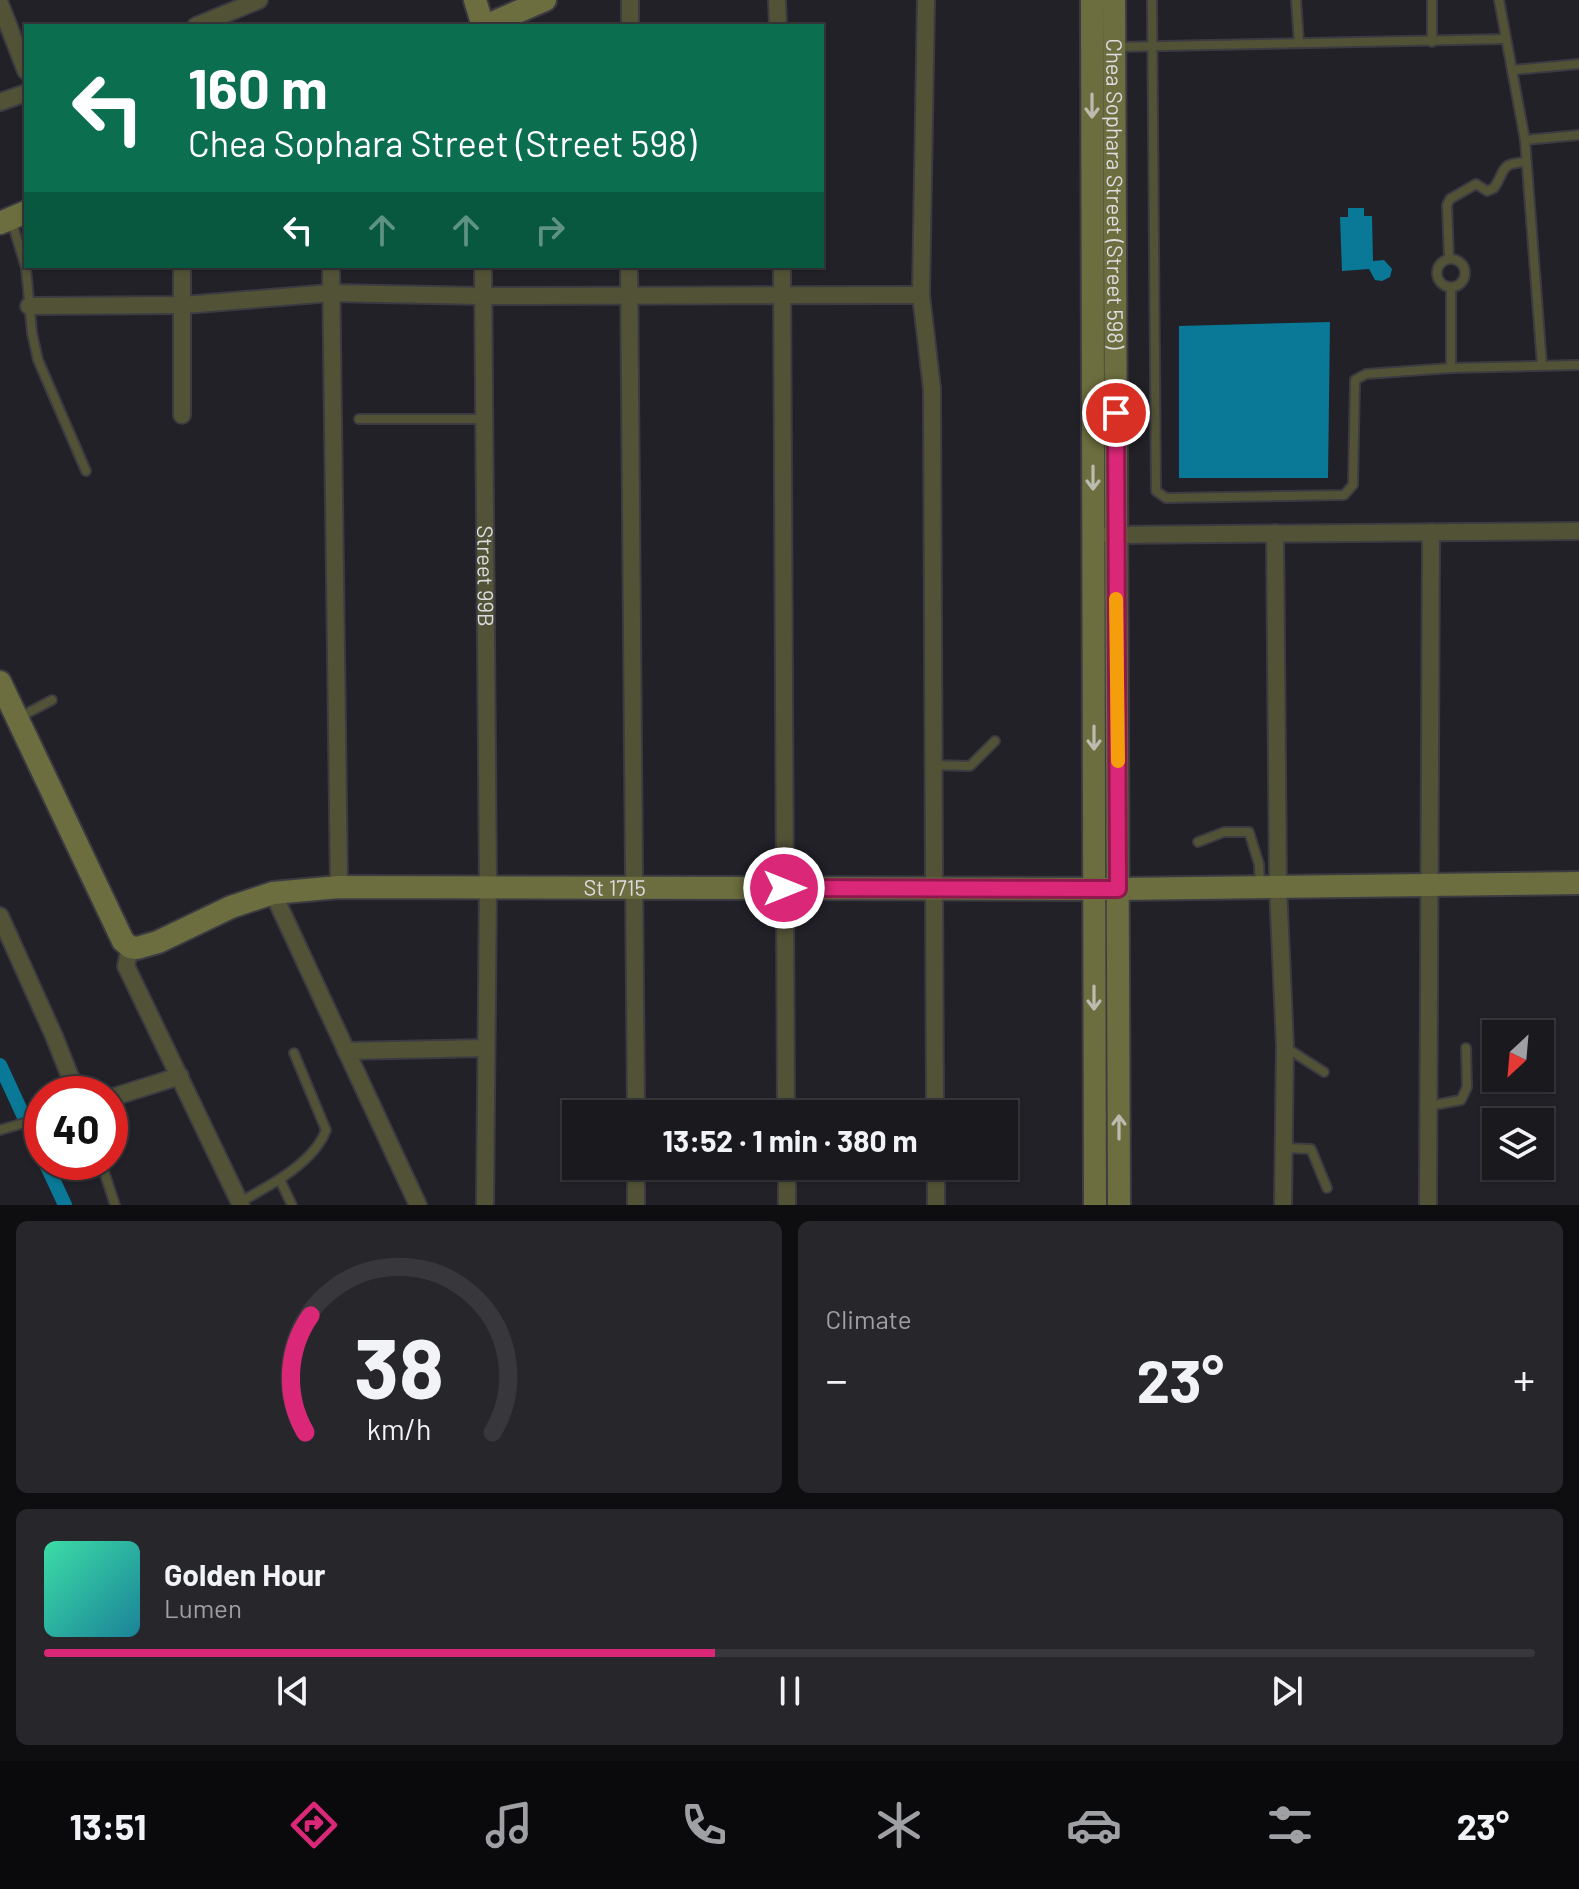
<!DOCTYPE html>
<html lang="en">
<head>
<meta charset="utf-8">
<style>
	body { margin:0; font-family:Barlow,sans-serif; background:#27262b; color:#f1f3f6; height:100vh; display:flex; flex-direction:column; font-size:30px; white-space:nowrap }
	* { box-sizing:border-box; margin:0 }
	p { font-size:26px; color:#9fa0a4 }
	.icon { flex:none; width:44px; height:44px; fill:none; stroke:currentColor; stroke-width:2; stroke-linecap:round; stroke-linejoin:round }
	.map { position:relative; height:1205px; overflow:hidden }
	.drawer { display:flex; flex-direction:column; gap:16px; padding:16px; background:#0e0e10; flex:1 }
	.drawer>* { flex:none }
	.guide { position:absolute; left:24px; top:24px; width:800px; height:244px; border-radius:0px; box-shadow:0 2px 6px #0004,0 0 0 2px #38383c; background:#0b6e4f; color:#fff; overflow:hidden }
	.needle { width:52px; rotate:206deg }
	.controls { position:absolute; left:1482px; top:1020px; display:grid; gap:16px }
	.controls a { display:grid; place-items:center; width:72px; height:72px; border-radius:0px; background:#1a191e; box-shadow:0 2px 6px #0004,0 0 0 2px #38383c; font-size:40px }
	.speed { position:absolute; left:24px; top:1076px; display:flex; gap:16px; font-size:40px; font-weight:700; text-align:center }
	.speed>* { display:grid; place-content:center; width:104px; height:104px; border-radius:50%; background:#1a191e; box-shadow:0 2px 6px #0004,0 0 0 2px #38383c; line-height:1 }
	.speed .limit { border:12px solid #d22; background:#fff; color:#111 }
	.pin { position:absolute; display:grid; place-items:center; width:68px; height:68px; color:#fff; margin:-34px; border:4px solid #fff; border-radius:50%; box-shadow:0 2px 8px #0007 }
	.me { position:absolute; width:88px; margin:-44px; rotate:90deg; stroke-linejoin:round; filter:drop-shadow(0 0 6px #0008) }
	.turn { display:flex; align-items:center; gap:28px; height:168px; padding:0 32px; font-size:36px }
	.turn .icon { width:104px; height:104px; stroke-width:2.5 }
	.turn b { display:block; font-size:56px; line-height:68px }
	.lanes { display:flex; align-items:center; height:76px; padding:0 32px; background:#0003; justify-content:center; gap:40px; direction:ltr }
	.lanes .off { opacity:.35 }
	.big { font-size:60px; font-weight:700; line-height:1.1 }
	.drawer .card { flex:1; display:flex; flex-direction:column; justify-content:center; gap:12px; min-width:0; padding:0 28px; border-radius:12px; background:#27262b }
	.drawer .dial { align-items:center; gap:0 }
	.dial svg { height:208px; overflow:visible; fill:none; stroke:#38383c; stroke-width:7; stroke-linecap:round; text-anchor:middle }
	.dial text { fill:#f1f3f6; stroke:none }
	.song { display:flex; align-items:center; gap:24px }
	.cover { width:96px; height:96px; border-radius:12px; background:linear-gradient(135deg,hsl(160 70% 55%),hsl(190 70% 35%)) }
	.played { height:8px; border-radius:4px; background:linear-gradient(90deg,#db2777 45%,#38383c 45%) }
	.keys { display:flex; justify-content:space-around; direction:ltr }
	.heat { display:flex; justify-content:space-between; align-items:center; font-size:44px; direction:ltr }
	.drawer .tiles { flex:1; display:grid; gap:16px; grid-template-columns:1fr 1fr }
	.card:last-child { grid-column:span 2 }
	.trip { position:absolute; left:562px; top:1100px; width:456px; height:80px; border-radius:0px; background:#1a191e; box-shadow:0 2px 6px #0004,0 0 0 2px #38383c; font-weight:700; line-height:80px; text-align:center }
	.tab-bar { display:flex; height:128px; justify-content:space-around; align-items:center; background:#0a0a0c; color:#9fa0a4 }
	.tab-bar .icon { width:56px; height:56px }
	.tab-bar .on { color:#db2777 }
	.tab-bar b { font-size:36px; color:#f1f3f6 }
	.map>svg:first-child { display:block }
	.water { fill:#097997 }
	.lines { fill:none; stroke-linecap:round; stroke-linejoin:round }
	.canal { stroke:#097997; stroke-width:14 }
	.lane-casing { stroke:#3c3b42; stroke-width:12 }
	.street-casing { stroke:#3c3b42; stroke-width:20 }
	.secondary-casing { stroke:#3c3b42; stroke-width:26 }
	.lane { stroke:#525336; stroke-width:8 }
	.street { stroke:#525336; stroke-width:16 }
	.secondary { stroke:#6c6e3f; stroke-width:22 }
	.oneway { stroke:#bbbbb0 }
	.route-casing { stroke:#8e194d; stroke-width:20 }
	.route { stroke:#db2777; stroke-width:14 }
	.slow { stroke:#f59e0b; stroke-width:14 }
	.labels { text-anchor:middle; stroke-width:8; stroke-linejoin:round; paint-order:stroke }
	.street-label { font-size:22px; fill:#dddce1; stroke:#18181e }
</style>
</head>
<body>
<div class="map">
<svg width="1579" height="1205" viewBox="0 0 1579 1205">
	<rect width="100%" height="100%" fill="#222128"/>
	<g class="water">
		<polygon points="1348,208 1364,208 1364,216 1372,216 1373,261 1384,260 1392,269 1390,277 1382,281 1375,280 1369,269 1342,271 1340,217 1348,217"/>
		<polygon points="1330,322 1328,478 1179,478 1179,326"/>
	</g>
	<g class="lines">
		<g class="canal">
			<polyline points="0,1065 42,1156"/>
			<polyline points="45,1162 65,1205"/>
		</g>
		<defs>
			<g id="lane">
				<polyline points="1152,0 1156,491 1166,498 1344,495 1353,485 1355,380 1366,374 1451,368 1579,365"/>
				<polyline points="1296,0 1299,43"/>
				<polyline points="1432,0 1432,42"/>
				<polyline points="1499,0 1525,140 1542,365"/>
				<polyline points="1115,47 1506,39"/>
				<polyline points="1512,70 1579,64"/>
				<polyline points="1525,140 1579,135"/>
				<polyline points="11,219 26,268 32,333 38,360 86,471"/>
				<path d="M1449,258l-2,-53 3,-6 26,-15 11,7 7,-3c13,-19 4,-24 32,-26"/>
				<circle cx="1451" cy="273" r="14"/>
				<polyline points="1451,287 1451,368"/>
				<polyline points="359,419 483,419"/>
				<polyline points="20,717 52,700"/>
				<polyline points="934,765 970,766 995,741"/>
				<polyline points="1198,842 1224,832 1249,832 1259,864 1260,886"/>
				<polyline points="1285,1047 1324,1072"/>
				<polyline points="1428,1106 1461,1100 1467,1087 1466,1048"/>
				<polyline points="0,1130 42,1118"/>
				<polyline points="1284,1148 1311,1149 1327,1188"/>
				<polyline points="101,1162 115,1205"/>
				<polyline points="280,1180 292,1205"/>
				<path d="M240,1202c29,-16 74,-39 86,-72l-32,-77"/>
			</g>
			<g id="street">
				<polyline points="777,0 778,26"/>
				<polyline points="926,0 921,295 932,389 935,1114"/>
				<polyline points="0,4 26,71"/>
				<polyline points="196,26 259,0"/>
				<polyline points="630,26 630,0"/>
				<polyline points="0,102 26,93"/>
				<polyline points="182,266 182,415"/>
				<polyline points="331,266 339,887"/>
				<path id="s1" d="M483,266l5,621 -3,318"/>
				<polyline points="629,266 636,1114"/>
				<polyline points="782,266 786,1114"/>
				<polyline points="29,306 184,305 331,293 483,296 921,295"/>
				<polyline points="1275,533 1278,887 1285,1046 1283,1205"/>
				<polyline points="1109,535 1579,531"/>
				<polyline points="273,893 418,1205"/>
				<polyline points="0,916 54,1036 77,1094"/>
				<polyline points="130,947 126,966 241,1205"/>
				<polyline points="346,1051 486,1048"/>
				<polyline points="110,1098 180,1076"/>
				<polyline points="636,1166 636,1205"/>
				<polyline points="787,1166 787,1205"/>
				<polyline points="936,1166 936,1205"/>
				<polyline points="1428,1205 1431,532"/>
			</g>
			<g id="secondary">
				<polyline points="475,0 483,26"/>
				<polyline points="1092,0 1095,1205"/>
				<path id="s2" d="M1114,0l5,1205"/>
				<polyline points="485,26 545,0"/>
				<polyline points="0,223 26,212"/>
				<path id="s3" d="M0,682l123,259 7,6 7,1 21,-6 73,-35 42,-14 66,-6 779,2 461,-6"/>
			</g>
		</defs>
		<use href="#lane" class="lane-casing"/>
		<use href="#street" class="street-casing"/>
		<use href="#secondary" class="secondary-casing"/>
		<use href="#lane" class="lane"/>
		<use href="#street" class="street"/>
		<use href="#secondary" class="secondary"/>
	</g>
	<defs><path id="oneway-shaft" d="M-6 0H5M1.5-3L5.5 0L1.5 3" fill="none" stroke-width="1.6" stroke-linecap="round" stroke-linejoin="round" transform="scale(2)"/></defs>
	<g class="oneway">
		<use href="#oneway-shaft" transform="translate(1092 106) rotate(90)"/>
		<use href="#oneway-shaft" transform="translate(1093 478) rotate(90)"/>
		<use href="#oneway-shaft" transform="translate(1094 738) rotate(90)"/>
		<use href="#oneway-shaft" transform="translate(1094 998) rotate(90)"/>
		<use href="#oneway-shaft" transform="translate(1119 1127) rotate(-90)"/>
	</g>
	<g class="lines">
		<defs>
			<polyline id="route" points="784,888 1118,889 1116,413"/>
		</defs>
		<use href="#route" class="route-casing"/>
		<use href="#route" class="route"/>
		<polyline class="slow" points="1116,599 1118,761"/>
	</g>
	<g class="labels">
		<g class="street-label">
			<text dy="8" stroke="none"><textPath href="#s2" startOffset="194">Chea Sophara Street (Street 598)</textPath></text>
			<text dy="8" stroke="none"><textPath href="#s1" startOffset="310">Street 99B</textPath></text>
			<text dy="8" stroke="none"><textPath href="#s3" startOffset="792">St 1715</textPath></text>
		</g>
	</g>
</svg>
<div class="controls">
<a><svg class="needle" viewBox="-14 -14 28 28"><path d="M0-13l5 13h-10z" fill="#e53935"/><path d="M0 13l5-13h-10z" fill="#9fa0a4"/></svg></a>
<a><svg class="icon" aria-label="layers" viewBox="0 0 24 24"><path d="M12 4l9 5-9 5-9-5zM3 14l9 5 9-5"/></svg></a>
</div>
<div class="speed"><div class="limit">40</div></div>
<div class="pin" style="left:1116px;top:413px;background:#d93025"><svg class="icon" aria-label="arrive" viewBox="0 0 24 24"><path d="M6 21V4h12l-3 4 3 4H6"/></svg></div>
<svg class="me" style="left:784px;top:888px" viewBox="-20 -20 40 40"><circle r="17" fill="#db2777" stroke="#fff" stroke-width="3"/><path d="M0-11L8 9 0 5-8 9z" fill="#fff"/></svg>
<div class="trip">13:52 · 1 min · 380 m</div>
<div class="guide">
<div class="turn"><svg class="icon" aria-label="left" viewBox="0 0 24 24"><path d="M17 20v-9H6M10 6l-5 5 5 5"/></svg><div><b>160 m</b>Chea Sophara Street (Street 598)</div></div>
<div class="lanes"><svg class="icon" aria-label="left" viewBox="0 0 24 24"><path d="M17 20v-9H6M10 6l-5 5 5 5"/></svg><svg class="icon off" aria-label="ahead" viewBox="0 0 24 24"><path d="M12 20V5M6 11l6-6 6 6"/></svg><svg class="icon off" aria-label="ahead" viewBox="0 0 24 24"><path d="M12 20V5M6 11l6-6 6 6"/></svg><svg class="icon off" aria-label="right" viewBox="0 0 24 24"><path d="M7 20v-9h11M14 6l5 5-5 5"/></svg></div>
</div>
</div>
<section class="drawer">
<div class="tiles">
<div class="card dial"><svg viewBox="0 0 100 80">
<path d="M14 69A42 42 0 1 1 86 69"/>
<path d="M14 69A42 42 0 0 1 16 24" stroke="#db2777"/>
<text x="50" y="56" font-size="32" font-weight="700">38</text>
<text x="50" y="72" font-size="11">km/h</text>
</svg></div>
<div class="card"><p>Climate</p>
<div class="heat"><a>−</a><b class="big">23°</b><a>+</a></div>
</div>
<div class="card">
<div class="song"><i class="cover"></i><div><b>Golden Hour</b><p>Lumen</p></div></div>
<div class="played"></div>
<div class="keys"><svg class="icon" aria-label="previous" viewBox="0 0 24 24"><path d="M18 5L8 12l10 7zM5 5v14"/></svg><svg class="icon" aria-label="pause" viewBox="0 0 24 24"><path d="M8 5v14M16 5v14"/></svg><svg class="icon" aria-label="next" viewBox="0 0 24 24"><path d="M6 5l10 7-10 7zM19 5v14"/></svg></div>
</div>
</div>
</section>
<nav class="tab-bar">
<b>13:51</b>
<svg class="icon on" aria-label="directions" viewBox="0 0 24 24"><path d="M12 3l9 9-9 9-9-9zM9 14v-3h6M13 9l2 2-2 2"/></svg>
<svg class="icon" aria-label="music" viewBox="0 0 24 24"><path d="M9 18V5l10-2v13"/><circle cx="6" cy="18" r="3"/><circle cx="16" cy="16" r="3"/></svg>
<svg class="icon" aria-label="phone" viewBox="0 0 24 24"><path d="M5 4h4l2 5-3 2q2 4 5 5l2-3 5 2v4C11 20 4 13 5 4z"/></svg>
<svg class="icon" aria-label="climate" viewBox="0 0 24 24"><path d="M12 3v18M4 7l16 10M4 17L20 7"/></svg>
<svg class="icon" aria-label="car" viewBox="0 0 24 24"><path d="M5 17H2v-5l4-1 3-4h7l3 4 3 1v5h-3M9 17h6M6 11h13"/><circle cx="7" cy="17" r="2"/><circle cx="17" cy="17" r="2"/></svg>
<svg class="icon" aria-label="filters" viewBox="0 0 24 24"><path d="M4 7h16M4 17h16"/><circle cx="9" cy="7" r="2"/><circle cx="15" cy="17" r="2"/></svg>
<b>23°</b>
</nav>
</body>
</html>
